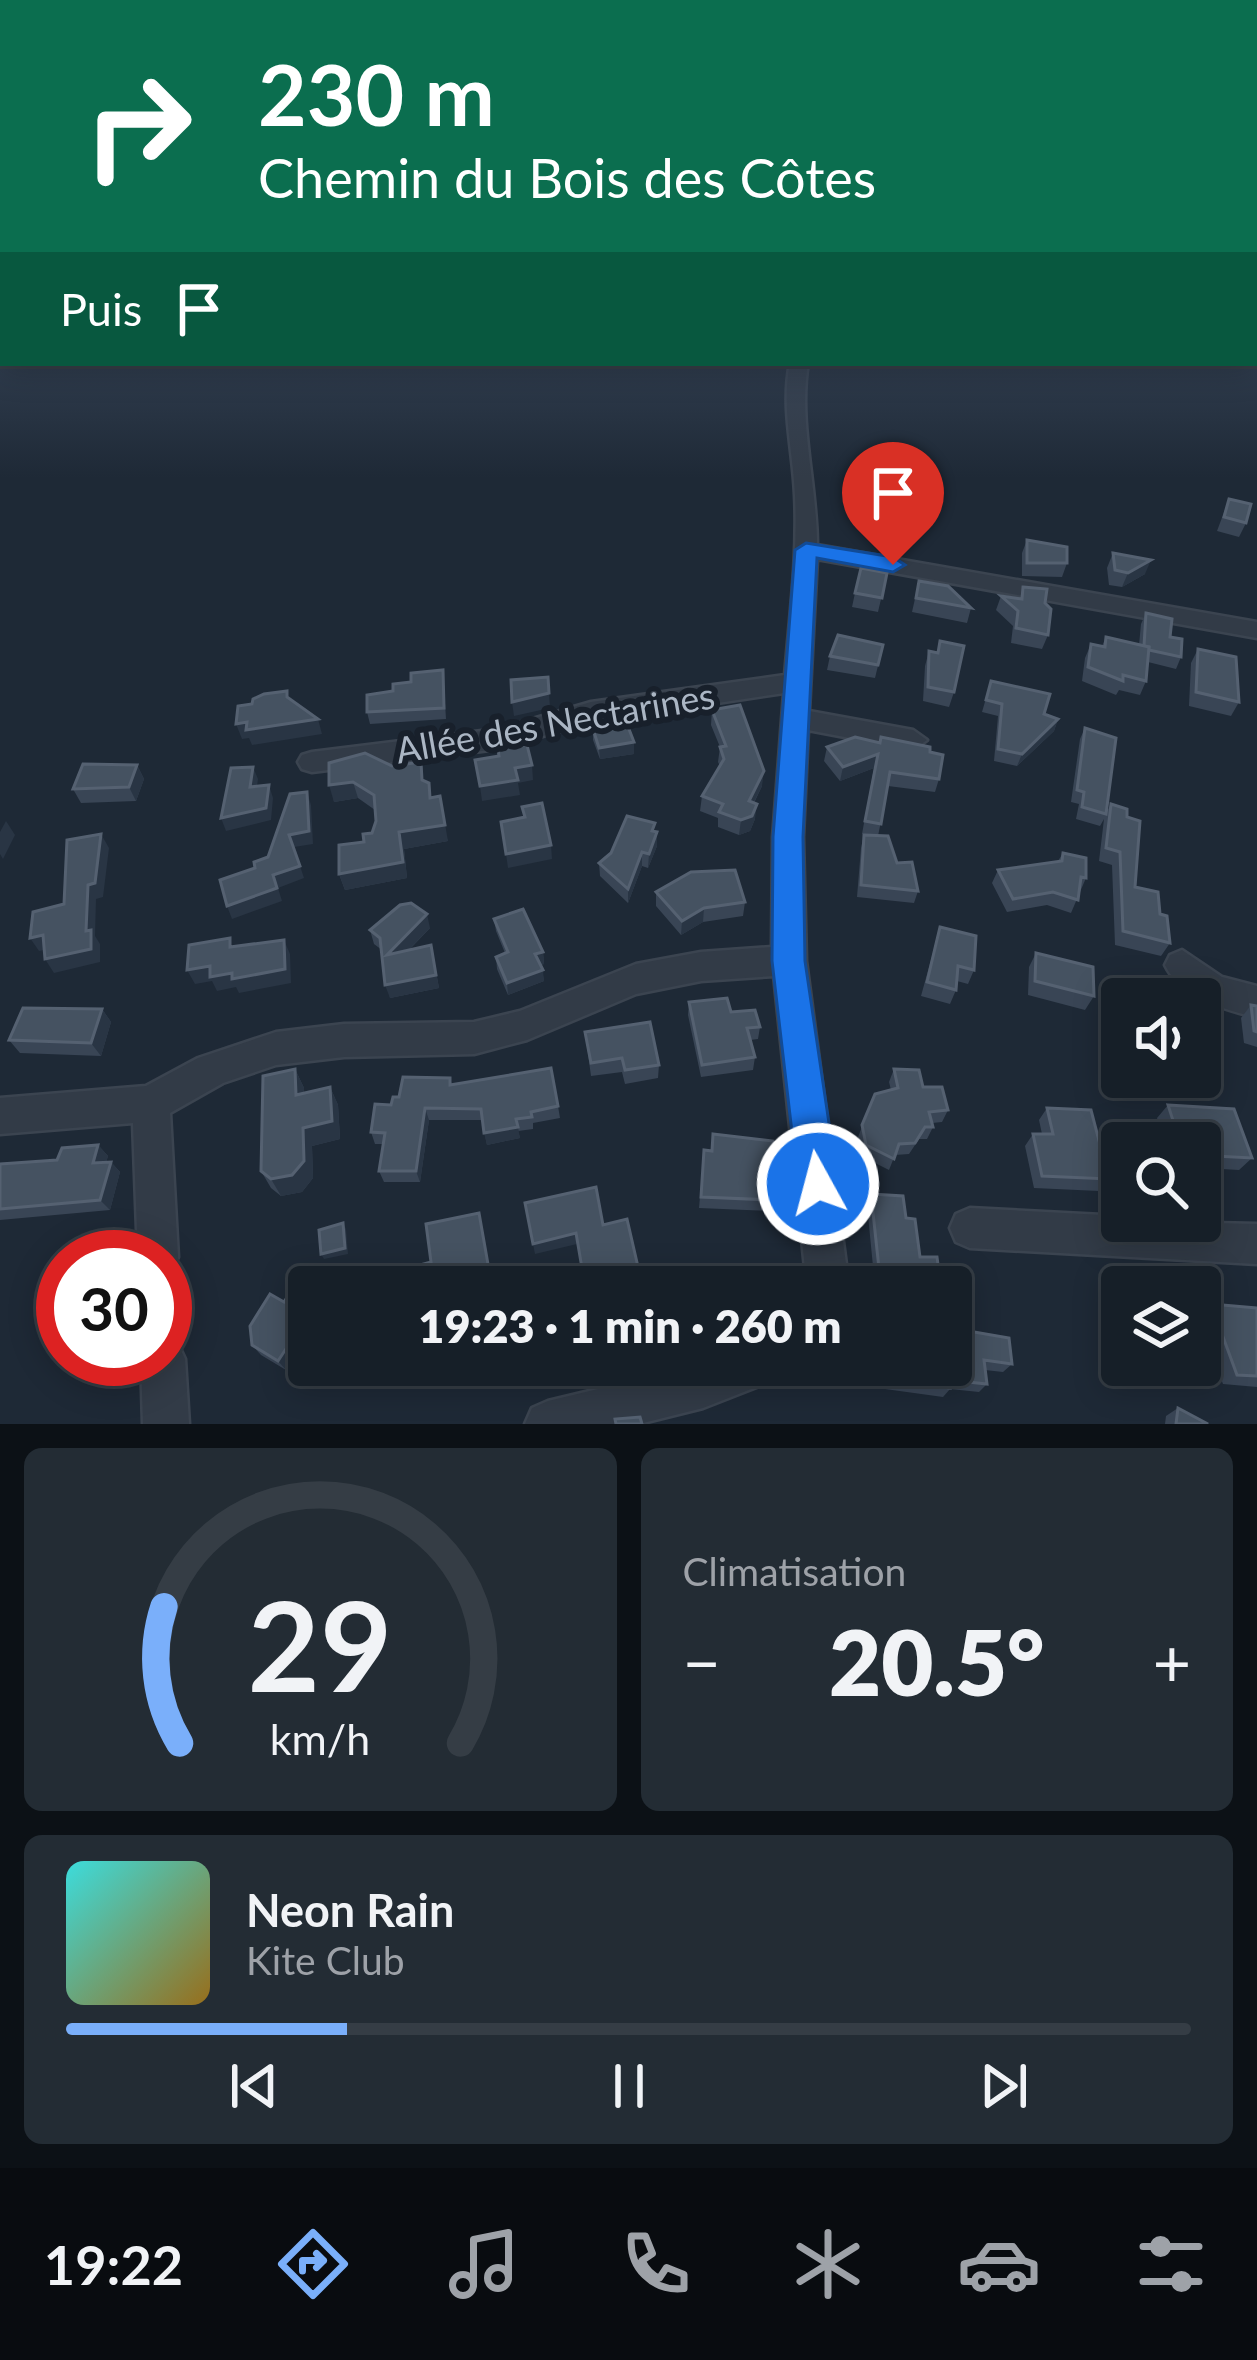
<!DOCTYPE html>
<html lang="fr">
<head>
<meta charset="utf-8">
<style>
	body { margin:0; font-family:Lato,sans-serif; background:#232c34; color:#f1f3f6; height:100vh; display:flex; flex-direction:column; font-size:45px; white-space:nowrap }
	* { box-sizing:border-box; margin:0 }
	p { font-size:39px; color:#9ea2a8 }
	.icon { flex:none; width:66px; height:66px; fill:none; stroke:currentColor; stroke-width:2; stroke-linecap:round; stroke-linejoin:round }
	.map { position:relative; height:1424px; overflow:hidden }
	.panel { display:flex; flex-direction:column; gap:24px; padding:24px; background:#0c1116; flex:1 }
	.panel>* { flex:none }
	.banner { position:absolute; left:0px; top:0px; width:1257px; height:366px; box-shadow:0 6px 30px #0003,0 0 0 3px #353d45; background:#0b6e4f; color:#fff; overflow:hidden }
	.controls { position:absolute; left:1101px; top:978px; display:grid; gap:24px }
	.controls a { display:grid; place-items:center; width:120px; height:120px; border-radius:12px; background:#161f28; box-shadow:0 6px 30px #0003,0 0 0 3px #353d45; font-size:60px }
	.speed { position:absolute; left:36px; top:1230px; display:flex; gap:24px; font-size:60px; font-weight:700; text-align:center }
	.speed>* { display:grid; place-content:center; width:156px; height:156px; border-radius:50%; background:#161f28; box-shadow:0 6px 30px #0003,0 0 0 3px #353d45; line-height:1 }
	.speed .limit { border:18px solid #d22; background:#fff; color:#111 }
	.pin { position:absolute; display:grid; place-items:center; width:102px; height:102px; color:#fff; margin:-123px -51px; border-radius:50% 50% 50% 0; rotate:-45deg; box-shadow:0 0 12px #0007 }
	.pin .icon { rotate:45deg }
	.me { position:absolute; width:132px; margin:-66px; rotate:353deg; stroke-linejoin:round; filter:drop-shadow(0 0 9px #0008) }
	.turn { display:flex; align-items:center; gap:42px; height:252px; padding:0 60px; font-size:54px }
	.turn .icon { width:156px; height:156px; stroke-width:2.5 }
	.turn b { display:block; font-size:84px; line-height:102px }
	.then { display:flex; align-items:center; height:114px; padding:0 60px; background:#0003; gap:24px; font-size:45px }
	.big { font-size:90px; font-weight:800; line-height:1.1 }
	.panel .widget { flex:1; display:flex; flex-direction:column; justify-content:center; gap:18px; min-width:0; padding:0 42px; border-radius:18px; background:#232c34 }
	.panel .dial { align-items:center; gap:0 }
	.dial svg { height:312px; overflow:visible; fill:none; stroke:#353d45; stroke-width:7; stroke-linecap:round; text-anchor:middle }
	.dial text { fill:#f1f3f6; stroke:none }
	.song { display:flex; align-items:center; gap:36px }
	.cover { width:144px; height:144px; border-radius:18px; background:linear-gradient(135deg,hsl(180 70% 55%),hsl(40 70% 35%)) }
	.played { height:12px; border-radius:6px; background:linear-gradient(90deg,#7aaffa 25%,#353d45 25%) }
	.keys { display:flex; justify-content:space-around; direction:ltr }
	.heat { display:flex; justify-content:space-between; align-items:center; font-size:66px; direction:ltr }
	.panel .tiles { flex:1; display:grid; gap:24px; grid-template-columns:1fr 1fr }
	.widget:last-child { grid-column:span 2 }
	.trip { position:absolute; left:288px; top:1266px; width:684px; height:120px; border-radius:12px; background:#161f28; box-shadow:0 6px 30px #0003,0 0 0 3px #353d45; font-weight:800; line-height:120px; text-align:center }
	.menu { display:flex; height:192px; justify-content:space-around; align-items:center; background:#090c10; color:#9ea2a8 }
	.menu .icon { width:84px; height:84px }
	.menu .active { color:#7aaffa }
	.menu b { font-size:54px; color:#f1f3f6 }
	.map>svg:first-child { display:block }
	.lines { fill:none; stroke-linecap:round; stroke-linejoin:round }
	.minor-casing { stroke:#3b4450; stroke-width:5 }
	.minor { fill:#323b47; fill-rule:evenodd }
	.wall { fill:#394555 }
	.shaded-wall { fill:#293544 }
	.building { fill:#455261; stroke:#556171; stroke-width:3 }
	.route { fill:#1a73e8; stroke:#114b97; stroke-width:3 }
	.labels { text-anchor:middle; stroke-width:12; stroke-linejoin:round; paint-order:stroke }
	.street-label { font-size:36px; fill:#abb6c4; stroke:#18202b }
</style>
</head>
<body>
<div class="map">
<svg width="1257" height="1424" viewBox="0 0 1257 1424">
	<rect width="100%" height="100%" fill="#1e2936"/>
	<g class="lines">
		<defs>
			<g id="minor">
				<path d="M790,363h18c-10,59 9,122 9,182l440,77v16l-440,-79 -8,152 104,19 14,10 -14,10 -105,-20 -5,107 3,124 43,326h-42l-33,-311 -73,5 -65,13 -109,46 -53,14 -130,3 -68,8 -53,18 -53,30 8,144 -6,14 -7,4v-18h-27l-5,-134 -133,11v-36l146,-12 52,-28 78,-26 68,-8 130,-2 46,-11 116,-47 65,-12 71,-5 1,-110 11,-144 -193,29 -93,27 -186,23 -10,-3 -4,-7 4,-7 10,-3 186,-23 93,-27 194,-27c5,-60 13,-121 10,-180 -2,-46 -14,-87 -5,-132z"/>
				<path d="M1182,950l40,27 35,9v32c-34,-10 -75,-18 -92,-53l5,-10z"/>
				<polygon points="970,1208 1122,1216 1122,1221 1257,1224 1257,1264 970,1248 956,1242 950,1228 956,1214"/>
				<polygon points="165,1338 178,1344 185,1359 189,1424 143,1424 141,1359 165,1359"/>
				<polygon points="698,1365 781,1365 774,1380 703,1408 639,1424 525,1424 532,1408 548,1401"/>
			</g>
		</defs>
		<use href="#minor" class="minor-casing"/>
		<use href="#minor" class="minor"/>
	</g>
	<g class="wall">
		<polygon points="1229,499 1246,523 1239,537 1217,531"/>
		<polygon points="1027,540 1067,563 1062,577 1022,576 1022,553"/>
		<polygon points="1113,553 1145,574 1122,587 1109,585 1107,568"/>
		<polygon points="887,573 878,612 852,607 855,593"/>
		<polygon points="919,581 971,608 967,623 912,612"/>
		<polygon points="1023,587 1045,603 1048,635 1042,649 1011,643 1013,626 996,610 1001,596 1020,598"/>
		<polygon points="1146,613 1170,637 1181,657 1176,669 1148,662 1146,681 1140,695 1119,690 1116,695 1082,681 1085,658 1091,644 1102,646 1106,637 1139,645 1141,624"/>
		<polygon points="940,641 954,692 949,707 923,701 925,666 929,651 937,653"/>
		<polygon points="883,645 875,678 827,670 830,656"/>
		<polygon points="1198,649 1239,702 1231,716 1189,706 1191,663"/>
		<polygon points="443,670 446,719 370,724 367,712 393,691"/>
		<polygon points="991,681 1044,714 1058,719 1054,731 1017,766 994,761 998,716 982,712"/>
		<polygon points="712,710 762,786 754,803 755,819 750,831 739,835 718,827 718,818 700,811 702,796 720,766 718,762 720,747 711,725"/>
		<polygon points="1085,728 1106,813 1111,804 1127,817 1135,887 1160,914 1170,943 1161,956 1115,945 1112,865 1099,861 1104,819 1100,826 1076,819 1079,804 1071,802 1080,739"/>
		<polygon points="593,729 634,742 634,754 600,759 593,740"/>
		<polygon points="880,743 930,752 939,779 935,792 888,786 878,836 918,891 914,903 857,897 861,848 864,835 868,835 862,834 874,768 840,781 824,761 827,747"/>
		<polygon points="329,763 424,781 448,841 404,849 407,878 345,890 339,874 372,833 376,821 375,810 358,798 334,802"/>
		<polygon points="137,765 144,779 136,801 81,803 73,789"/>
		<polygon points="655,831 657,846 648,868 642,866 628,903 600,876 599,863"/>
		<polygon points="1063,853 1086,878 1071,913 1047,905 1007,912 992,883 998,870 1058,861"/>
		<polygon points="656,892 745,902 743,916 703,922 681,935 656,906"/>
		<polygon points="494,919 543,952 544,964 541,965 544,981 508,995 497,969 496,957 505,953 496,931"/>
		<polygon points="940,927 974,970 968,984 957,981 956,990 950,1004 921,996"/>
		<polygon points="430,928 409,950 431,945 439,988 390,998 382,950 374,944 370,930"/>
		<polygon points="1036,953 1094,996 1085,1010 1028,995 1029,967"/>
		<polygon points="1153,981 1202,992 1209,1041 1200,1052 1200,999 1144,999 1144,995"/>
		<polygon points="689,1002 731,1012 760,1027 758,1039 750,1040 755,1057 753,1070 701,1077 688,1015"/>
		<polygon points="1251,1005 1257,1006 1257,1047 1244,1043 1241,1018"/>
		<polygon points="102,1009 111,1022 101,1056 20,1053 9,1040"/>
		<polygon points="585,1032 659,1065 658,1078 625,1084 622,1072 591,1076"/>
		<polygon points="295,1069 304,1088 304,1093 330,1087 338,1105 340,1139 312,1146 313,1178 302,1192 281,1196 271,1188 261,1171"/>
		<polygon points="894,1069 923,1087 948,1110 942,1122 932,1123 933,1127 927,1139 919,1139 909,1154 895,1155 889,1170 861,1156 858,1137 875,1094 891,1090 889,1082"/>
		<polygon points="450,1078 452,1085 558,1106 560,1118 533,1123 533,1129 518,1131 520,1138 487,1145 482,1120 429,1120 420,1182 384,1182 379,1171 383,1144 375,1144 371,1132 399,1097"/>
		<polygon points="1168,1105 1252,1158 1239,1170 1204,1168 1200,1157 1200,1143 1165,1143 1157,1118"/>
		<polygon points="1047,1108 1109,1179 1099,1191 1034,1188 1025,1146 1033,1134 1042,1134 1039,1120"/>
		<polygon points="98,1145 108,1156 106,1162 111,1162 120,1172 110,1210 0,1220 0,1164 57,1160"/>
		<polygon points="704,1150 773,1200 770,1211 699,1208"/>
		<polygon points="871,1194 906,1218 920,1257 941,1287 875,1287 867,1205"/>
		<polygon points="1140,1270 1168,1287 1137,1287 1134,1276"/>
		<polygon points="309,1287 309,1353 300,1348 286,1370 261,1355 252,1345 284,1302"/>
		<polygon points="1211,1304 1257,1308 1257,1387 1223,1384 1200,1321 1200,1313"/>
		<polygon points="951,1328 1012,1364 1003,1372 985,1370 987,1384 979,1392 950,1389 943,1397 885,1389 882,1365 951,1365"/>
		<polygon points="1178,1408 1208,1424 1165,1424 1166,1416"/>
	</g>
	<g class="shaded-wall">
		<polygon points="1151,560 1145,574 1122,587 1128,573"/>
		<polygon points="549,693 550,708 514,716 512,702"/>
		<polygon points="318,719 322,734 252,745 249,738 242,739 236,724"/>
		<polygon points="1058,719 1054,731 1017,766 1022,754"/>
		<polygon points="634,742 634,754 600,759 599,748"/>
		<polygon points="878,754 874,768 840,781 843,767"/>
		<polygon points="137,765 144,779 136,801 129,787"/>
		<polygon points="532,765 533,780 518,783 520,795 482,801 480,786 515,768"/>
		<polygon points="253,767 258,779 255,800 250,787"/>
		<polygon points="764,771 762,786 747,816 749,801"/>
		<polygon points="353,782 358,798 334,802 329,785"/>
		<polygon points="269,785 273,798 271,820 226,831 221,818"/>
		<polygon points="307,792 311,805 313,844 294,847 289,835"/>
		<polygon points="440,796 448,841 404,849 407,878 345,890 339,874 399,832"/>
		<polygon points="757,804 755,819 750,831 739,835 741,820"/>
		<polygon points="6,821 15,835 3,859 0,854 0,832"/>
		<polygon points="657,832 657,846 648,868 649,854"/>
		<polygon points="101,834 109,848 103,897 96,899 95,936 100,944 100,962 54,973 45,959 88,885"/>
		<polygon points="551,845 552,859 508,868 506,854"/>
		<polygon points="642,852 642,866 628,903 628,889"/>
		<polygon points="300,866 304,878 278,888 282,901 232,919 227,906 273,875"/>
		<polygon points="704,908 703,922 681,935 682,921"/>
		<polygon points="427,914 430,928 391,968 387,955"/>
		<polygon points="43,935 53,948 39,951 30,938"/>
		<polygon points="284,940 290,954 291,983 239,993 236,987 217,991 212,981 195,984 187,970 210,966"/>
		<polygon points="431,945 439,988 390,998 385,985"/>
		<polygon points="543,952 544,964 537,966 535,954"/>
		<polygon points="543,970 544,981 508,995 507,983"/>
		<polygon points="102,1009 111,1022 101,1056 91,1043"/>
		<polygon points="295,1069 304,1088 305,1113 296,1095"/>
		<polygon points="330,1087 338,1105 340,1139 312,1146 313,1178 302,1192 281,1196 271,1179"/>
		<polygon points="425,1108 429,1120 420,1182 416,1171"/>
		<polygon points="518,1127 520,1138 487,1145 484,1133"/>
		<polygon points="98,1145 108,1156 103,1174 93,1163"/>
		<polygon points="111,1162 120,1172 110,1210 100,1200"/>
		<polygon points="343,1223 346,1229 348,1254 324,1259 321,1254"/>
		<polygon points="576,1233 577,1244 535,1254 533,1244"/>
		<polygon points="638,1267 637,1277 596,1287 585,1287 584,1280"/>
		<polygon points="293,1338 300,1348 286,1370 278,1361"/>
	</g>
	<g class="building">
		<rect x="0" y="279" width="3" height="26"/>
		<polygon points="1229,499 1251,504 1246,523 1224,517"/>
		<polygon points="1027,540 1067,547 1067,563 1027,563"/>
		<polygon points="1113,553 1151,560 1128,573 1115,570"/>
		<polygon points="861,568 887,573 882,598 855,593"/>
		<polygon points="919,581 948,586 971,608 916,598"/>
		<polygon points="1023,587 1047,589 1045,603 1051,609 1048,635 1016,628 1018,611 1001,596 1022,599"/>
		<polygon points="1146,613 1172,619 1170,637 1182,639 1181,657 1149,650 1149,647 1144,646"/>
		<polygon points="838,635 883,645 878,665 830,656"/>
		<polygon points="1106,637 1149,647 1146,681 1123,675 1123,681 1088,667 1091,644 1105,647"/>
		<polygon points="940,641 964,646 954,692 928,687 929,651 938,653"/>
		<polygon points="1198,649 1236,657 1239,702 1196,692"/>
		<polygon points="443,670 444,708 367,712 367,695 393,691 393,684 411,682 411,673"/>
		<polygon points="548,677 549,693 512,702 511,680"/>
		<polygon points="991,681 1050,694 1044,714 1058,719 1022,754 998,749 1002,704 986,700"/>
		<polygon points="287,691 287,697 318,719 246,730 247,722 236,724 238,706 252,704 253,699 264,694"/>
		<polygon points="740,705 764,771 749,801 757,804 752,816 741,820 719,812 723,804 702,796 724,759 720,747 726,746 712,710"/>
		<polygon points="627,724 634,742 599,748 593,729"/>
		<polygon points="1085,728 1116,738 1106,814 1082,807 1084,792 1077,790"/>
		<polygon points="855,737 880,743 881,737 930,747 930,752 943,755 939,779 890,772 881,824 865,821 878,754 843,767 827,747"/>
		<polygon points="527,745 532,765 515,768 518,780 480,786 475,760 499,756 498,749"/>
		<polygon points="365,753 392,766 421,762 422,780 429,783 430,798 440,796 445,825 399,832 403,862 339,874 339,845 364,842 363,834 372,833 376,821 374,795 353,782 329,785 329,763"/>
		<polygon points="83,764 137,765 129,787 73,789"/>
		<polygon points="253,767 250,787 269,785 266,808 221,818 231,768"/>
		<polygon points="307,792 309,831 289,835 300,866 273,875 277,888 227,906 220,880 255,868 254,862 268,857 290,794"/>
		<polygon points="542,803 551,845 506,854 501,822 525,817 522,807"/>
		<polygon points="1111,804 1127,809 1127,817 1140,821 1135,887 1158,892 1160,914 1167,916 1170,943 1123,931 1120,852 1106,848"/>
		<polygon points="627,816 655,823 652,831 657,832 649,854 642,852 628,889 599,863 611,853"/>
		<polygon points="101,834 95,883 88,885 86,931 91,930 91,949 45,959 43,935 30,938 33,912 64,904 67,840"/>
		<polygon points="864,835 888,836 897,863 912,862 918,891 861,885"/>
		<polygon points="1063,853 1086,858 1086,878 1081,877 1078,900 1053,892 1013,899 998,870 1062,861"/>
		<polygon points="735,870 745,902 704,908 682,921 656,892 691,872"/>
		<polygon points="411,903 427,914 387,955 431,945 436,975 385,985 380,938 370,930 400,905"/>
		<polygon points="523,909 543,952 535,954 543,970 507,983 496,957 508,952 494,919"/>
		<polygon points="940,927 976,936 974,970 958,966 956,990 927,982"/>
		<polygon points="230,938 230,947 284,940 285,969 232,979 232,973 210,977 210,966 187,970 189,945"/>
		<polygon points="1036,953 1093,967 1094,996 1035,981"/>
		<polygon points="1153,981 1202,992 1209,1041 1200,1039 1200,999 1154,999"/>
		<polygon points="727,998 731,1012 755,1010 760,1027 747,1028 755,1057 702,1065 689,1002"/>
		<polygon points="1251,1005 1257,1006 1257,1032 1254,1031"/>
		<polygon points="23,1008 102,1009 91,1043 9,1040"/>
		<polygon points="650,1022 659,1065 625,1070 622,1058 591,1063 585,1032"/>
		<polygon points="551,1068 558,1106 531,1112 532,1117 516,1119 518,1127 484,1133 481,1109 425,1108 416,1171 379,1171 385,1133 371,1132 375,1104 391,1105 393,1097 399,1097 403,1077 450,1078 450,1085"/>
		<polygon points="295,1069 296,1095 330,1087 332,1121 303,1128 304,1161 292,1175 271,1179 261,1171 263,1076"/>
		<polygon points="894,1069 919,1070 923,1087 942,1087 948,1110 929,1112 933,1127 925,1127 915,1143 899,1144 894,1159 866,1145 862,1125 875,1094 898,1088"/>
		<polygon points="1168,1105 1234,1109 1252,1158 1215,1156 1211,1141 1179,1139"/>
		<polygon points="1047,1108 1091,1110 1109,1179 1042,1176 1033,1134 1053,1134"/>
		<polygon points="713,1134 773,1141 773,1200 701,1197 704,1150 712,1151"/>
		<polygon points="98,1145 93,1163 111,1162 100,1200 0,1209 0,1164 57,1160 62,1148"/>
		<polygon points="596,1187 603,1225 627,1219 638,1267 584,1280 576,1233 533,1244 525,1203"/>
		<polygon points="871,1194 903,1196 906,1218 915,1219 920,1257 937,1257 941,1287 881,1287"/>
		<polygon points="479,1213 492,1287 419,1287 416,1266 431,1262 426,1224"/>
		<polygon points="343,1223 345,1248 321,1254 319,1230"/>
		<polygon points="1140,1270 1164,1273 1168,1287 1144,1287"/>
		<polygon points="306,1278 320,1287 309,1287 309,1348 293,1338 278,1361 252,1345 250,1326 270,1294 284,1302 298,1280"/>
		<polygon points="1211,1304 1257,1308 1257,1376 1237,1375"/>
		<polygon points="951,1328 1009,1338 1012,1364 984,1360 987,1384 949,1380 950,1388 890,1380 889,1365 951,1365"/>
		<polygon points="1178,1408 1208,1424 1176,1424"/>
		<polygon points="640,1417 642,1424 616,1424 615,1419"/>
	</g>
	<linearGradient id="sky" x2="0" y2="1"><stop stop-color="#10171e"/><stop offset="0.58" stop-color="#3b495d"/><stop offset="1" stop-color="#3b495d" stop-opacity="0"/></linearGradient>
	<rect width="1257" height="478" fill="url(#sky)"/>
	<polygon class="route" points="806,543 893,557 905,565 893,572 817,558 803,837 805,961 838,1184 832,1197 818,1203 804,1197 798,1184 772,961 773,837 795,550"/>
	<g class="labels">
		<g class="street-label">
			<text transform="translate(555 723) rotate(-10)" y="13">Allée des Nectarines</text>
		</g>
	</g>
</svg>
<div class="controls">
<a><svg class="icon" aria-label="sound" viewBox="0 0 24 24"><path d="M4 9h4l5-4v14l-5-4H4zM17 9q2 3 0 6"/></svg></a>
<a><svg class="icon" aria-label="search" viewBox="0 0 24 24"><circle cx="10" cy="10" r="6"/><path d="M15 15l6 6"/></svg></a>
<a><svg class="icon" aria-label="layers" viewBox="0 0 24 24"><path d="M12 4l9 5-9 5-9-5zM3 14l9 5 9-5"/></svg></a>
</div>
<div class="speed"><div class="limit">30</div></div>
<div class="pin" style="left:893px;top:565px;background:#d93025"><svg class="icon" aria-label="arrive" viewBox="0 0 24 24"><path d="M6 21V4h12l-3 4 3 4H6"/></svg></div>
<svg class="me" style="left:818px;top:1184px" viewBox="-20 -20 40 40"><circle r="17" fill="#1a73e8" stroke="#fff" stroke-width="3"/><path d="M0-11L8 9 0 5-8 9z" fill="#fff"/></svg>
<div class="trip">19:23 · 1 min · 260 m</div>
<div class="banner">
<div class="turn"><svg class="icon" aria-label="right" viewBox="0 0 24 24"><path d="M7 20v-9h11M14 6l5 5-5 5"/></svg><div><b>230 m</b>Chemin du Bois des Côtes</div></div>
<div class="then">Puis<svg class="icon" aria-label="arrive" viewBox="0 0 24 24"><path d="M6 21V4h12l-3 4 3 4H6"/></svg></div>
</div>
</div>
<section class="panel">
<div class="tiles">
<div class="widget dial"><svg viewBox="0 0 100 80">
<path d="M14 69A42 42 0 1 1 86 69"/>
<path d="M14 69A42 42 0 0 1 10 34" stroke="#7aaffa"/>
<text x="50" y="56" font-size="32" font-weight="700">29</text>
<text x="50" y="72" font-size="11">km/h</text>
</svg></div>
<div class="widget"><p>Climatisation</p>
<div class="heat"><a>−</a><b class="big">20.5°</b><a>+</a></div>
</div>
<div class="widget">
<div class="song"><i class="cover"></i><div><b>Neon Rain</b><p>Kite Club</p></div></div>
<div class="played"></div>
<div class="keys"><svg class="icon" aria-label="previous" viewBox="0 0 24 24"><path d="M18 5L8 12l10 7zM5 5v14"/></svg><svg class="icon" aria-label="pause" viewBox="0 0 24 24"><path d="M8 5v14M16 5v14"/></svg><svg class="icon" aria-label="next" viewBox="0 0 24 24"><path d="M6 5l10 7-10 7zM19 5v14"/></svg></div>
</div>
</div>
</section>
<nav class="menu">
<b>19:22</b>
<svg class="icon active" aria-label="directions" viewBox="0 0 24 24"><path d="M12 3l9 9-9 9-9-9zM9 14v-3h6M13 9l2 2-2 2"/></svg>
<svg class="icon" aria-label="music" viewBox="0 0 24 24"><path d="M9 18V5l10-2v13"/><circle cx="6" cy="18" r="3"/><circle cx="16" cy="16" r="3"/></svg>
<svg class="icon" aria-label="phone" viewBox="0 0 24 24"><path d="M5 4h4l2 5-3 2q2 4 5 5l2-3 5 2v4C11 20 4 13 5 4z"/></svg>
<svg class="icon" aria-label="climate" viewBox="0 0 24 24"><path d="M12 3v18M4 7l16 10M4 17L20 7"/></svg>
<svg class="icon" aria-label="car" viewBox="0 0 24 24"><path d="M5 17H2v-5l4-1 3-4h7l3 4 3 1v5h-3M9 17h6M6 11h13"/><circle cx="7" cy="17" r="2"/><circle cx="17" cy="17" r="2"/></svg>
<svg class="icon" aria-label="filters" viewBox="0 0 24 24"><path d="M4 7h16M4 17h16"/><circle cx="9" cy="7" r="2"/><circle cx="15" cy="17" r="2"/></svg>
</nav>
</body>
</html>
